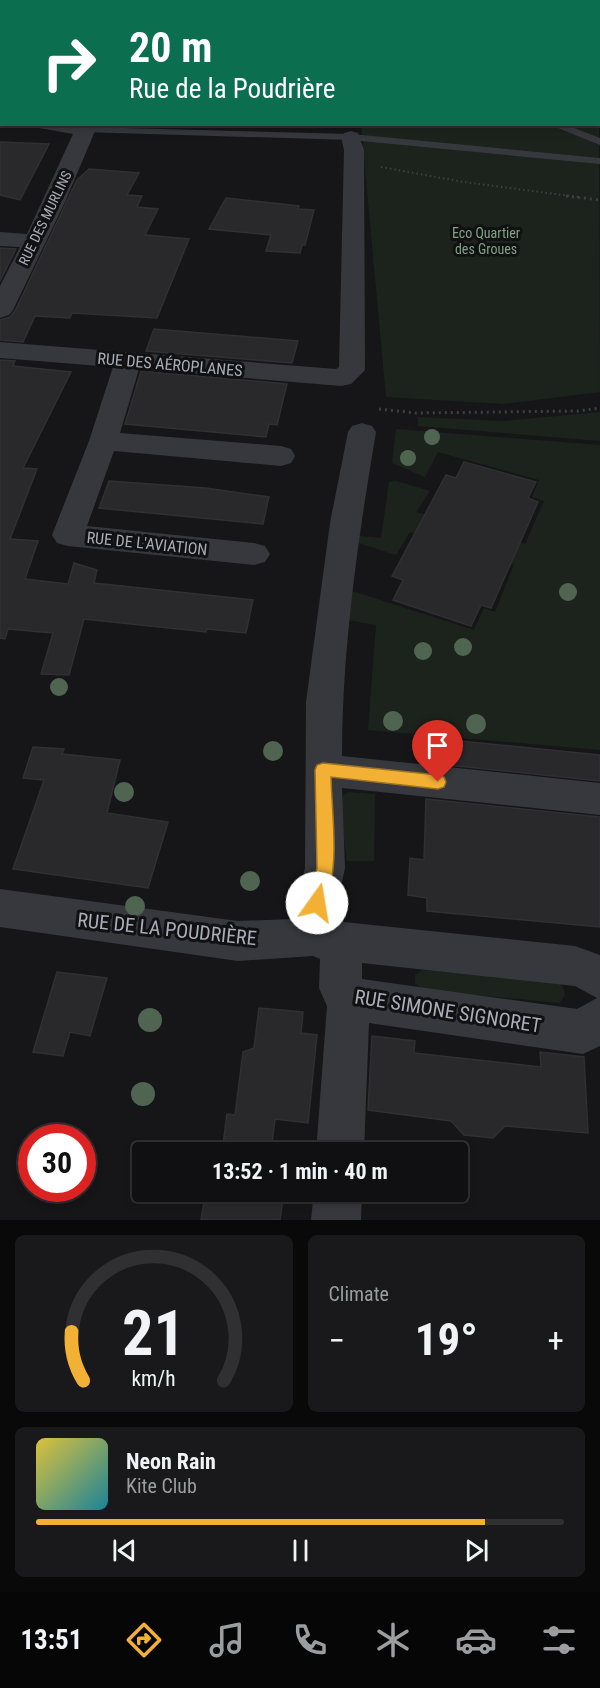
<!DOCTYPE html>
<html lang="en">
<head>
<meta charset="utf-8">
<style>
	body { margin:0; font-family:"Roboto Condensed",sans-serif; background:#19191b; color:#f1f3f6; height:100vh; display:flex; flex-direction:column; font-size:22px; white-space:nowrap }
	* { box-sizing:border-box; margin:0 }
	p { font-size:20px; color:#9c9d9f }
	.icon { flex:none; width:33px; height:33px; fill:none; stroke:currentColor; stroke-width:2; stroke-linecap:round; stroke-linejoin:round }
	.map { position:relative; height:1220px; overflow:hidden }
	.sheet { display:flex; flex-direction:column; gap:15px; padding:15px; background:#09090a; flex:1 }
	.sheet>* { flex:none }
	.guide { position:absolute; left:0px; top:0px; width:600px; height:126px; box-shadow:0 3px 9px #0003,0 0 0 2px #303032; background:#0b6e4f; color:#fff; overflow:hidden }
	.speed { position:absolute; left:18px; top:1124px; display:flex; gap:12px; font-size:30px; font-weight:700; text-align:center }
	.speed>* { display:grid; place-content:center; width:78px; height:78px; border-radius:50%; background:#101012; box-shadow:0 3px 9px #0003,0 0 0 2px #303032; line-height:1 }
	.speed .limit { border:9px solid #d22; background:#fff; color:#111 }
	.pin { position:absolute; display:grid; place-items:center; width:51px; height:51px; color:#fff; margin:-62px -26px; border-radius:50% 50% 50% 0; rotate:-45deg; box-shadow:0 0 6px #0007 }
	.pin .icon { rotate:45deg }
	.me { position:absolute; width:66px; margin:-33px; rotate:13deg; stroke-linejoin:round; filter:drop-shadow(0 0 4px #0008) }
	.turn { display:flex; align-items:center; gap:21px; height:126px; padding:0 30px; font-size:27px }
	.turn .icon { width:78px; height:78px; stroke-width:2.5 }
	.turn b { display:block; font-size:42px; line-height:51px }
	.big { font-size:45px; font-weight:700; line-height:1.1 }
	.sheet .widget { flex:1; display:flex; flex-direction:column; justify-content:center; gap:9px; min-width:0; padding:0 21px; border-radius:9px; background:#19191b }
	.sheet .dial { align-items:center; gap:0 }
	.dial svg { height:156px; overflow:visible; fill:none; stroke:#303032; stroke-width:7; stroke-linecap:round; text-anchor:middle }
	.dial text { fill:#f1f3f6; stroke:none }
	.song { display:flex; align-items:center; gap:18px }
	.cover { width:72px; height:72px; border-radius:9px; background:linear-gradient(135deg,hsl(50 70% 55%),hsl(190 70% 35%)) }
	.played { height:6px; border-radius:3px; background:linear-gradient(90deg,#f2b134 85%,#303032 85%) }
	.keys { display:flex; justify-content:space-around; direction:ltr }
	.heat { display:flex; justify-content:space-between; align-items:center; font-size:33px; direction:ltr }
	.sheet .tiles { flex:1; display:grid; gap:15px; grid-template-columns:1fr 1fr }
	.widget:last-child { grid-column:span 2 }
	.trip { position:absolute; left:132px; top:1142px; width:336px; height:60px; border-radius:6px; background:#101012; box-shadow:0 3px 9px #0003,0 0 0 2px #303032; font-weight:700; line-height:60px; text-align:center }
	.menu { display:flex; height:96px; justify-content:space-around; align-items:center; background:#060607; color:#9c9d9f }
	.menu .icon { width:42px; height:42px }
	.menu .current { color:#f2b134 }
	.menu b { font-size:27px; color:#f1f3f6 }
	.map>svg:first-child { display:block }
	.green { fill:#1c231d }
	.building { fill:#29292c; stroke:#303034; stroke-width:1.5 }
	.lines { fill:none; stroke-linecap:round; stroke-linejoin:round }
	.path-far1 { stroke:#3d3f44; stroke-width:2; stroke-dasharray:1.5 3; stroke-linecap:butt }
	.path { stroke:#3d3f44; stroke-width:3; stroke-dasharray:2 4; stroke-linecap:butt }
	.service { fill:#37383d; fill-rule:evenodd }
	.minor { fill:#37383d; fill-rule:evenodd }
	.tree { fill:#506452 }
	.route { fill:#f2b134; stroke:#9d7322; stroke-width:1.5 }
	.labels { text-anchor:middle; stroke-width:6; stroke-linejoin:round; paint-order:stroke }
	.far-street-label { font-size:14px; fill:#a8adb8; stroke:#111113 }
	.far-park-label { font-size:14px; fill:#7fa381; stroke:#111113 }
	.street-label { font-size:16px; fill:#a8adb8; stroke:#111113 }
	.near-street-label { font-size:20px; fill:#a8adb8; stroke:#111113 }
</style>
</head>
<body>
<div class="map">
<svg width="600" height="1220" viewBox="0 0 600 1220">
	<rect width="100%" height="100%" fill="#161618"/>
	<g class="green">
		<polygon points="599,101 600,392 504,404 386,397 361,125 598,124"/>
		<polygon points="600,412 600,441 418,426 418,417 503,421"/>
		<polygon points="396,429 600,445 600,750 368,730 376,625 347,620 349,590 474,630 484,608 495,612 514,565 498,559 508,538 525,544 544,501 532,497 539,480 438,452 425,477 392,463"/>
		<polygon points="396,481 430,491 416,512 434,517 429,538 410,532 396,555 358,543 359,536 381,538 389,482"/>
		<polygon points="349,792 375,794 374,861 347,861 339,803 343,796"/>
		<polygon points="422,970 557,981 563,987 565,995 560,1003 424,990 415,983 415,975"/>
	</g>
	<g class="building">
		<polygon points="0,142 49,144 20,200 0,195"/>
		<polygon points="89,169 139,173 127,195 142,196 137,207 158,209 145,235 189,239 157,318 72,313 70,318 35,316 23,342 0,340 0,320 10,317 15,311 77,180"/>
		<polygon points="226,198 299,206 298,209 314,210 305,245 302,245 300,253 266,251 271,235 209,229"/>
		<polygon points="0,248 16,249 0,281"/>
		<polygon points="154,329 298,341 292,363 146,351"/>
		<polygon points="0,360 15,361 13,366 71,372 23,468 37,469 10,539 38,541 25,579 68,584 74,563 97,570 94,583 253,600 246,633 207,629 206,632 84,619 69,675 41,674 53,633 8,629 5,639 0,638"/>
		<polygon points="141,371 287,384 277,425 269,424 266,437 125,424"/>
		<polygon points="464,462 536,482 528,498 538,502 491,608 481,605 471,626 393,600 403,580 392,576 446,475 456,478"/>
		<polygon points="109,481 206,488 269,497 263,524 99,508"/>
		<polygon points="430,738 600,755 600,781 429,763"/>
		<polygon points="33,747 64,749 62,754 120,760 107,813 168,822 148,888 13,869 44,780 23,778"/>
		<polygon points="426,799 600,817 600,927 427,911 427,898 408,895 410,858 424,860"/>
		<polygon points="57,972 107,978 90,1036 70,1032 63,1056 33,1052"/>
		<polygon points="259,1008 303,1012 301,1033 317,1035 308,1123 275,1119 271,1152 222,1152 227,1114 235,1115 243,1052 254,1048"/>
		<polygon points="372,1036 415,1041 414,1053 541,1067 540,1052 584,1057 588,1133 505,1126 493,1138 464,1135 451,1121 368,1110"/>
		<polygon points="206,1191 284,1191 280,1220 201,1220"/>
	</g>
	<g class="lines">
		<polyline class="path-far1" points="381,167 464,182 578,197"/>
		<g class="path">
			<polyline points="566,196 600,200"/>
			<polyline points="379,409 416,413 578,411 600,408"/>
		</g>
		<g class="service">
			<polygon points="548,124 564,124 600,138 600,145"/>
			<polygon points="86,127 351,134 600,158 600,164 351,140 82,132 80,130"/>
		</g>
		<g class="minor">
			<polygon points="135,0 151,0 134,2"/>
			<rect x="598" y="89" width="2" height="12"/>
			<rect x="0" y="111" width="2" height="12"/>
			<polygon points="36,124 98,124 65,202 13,310 9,315 0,318 0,286 20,247 0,246 0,232 27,234 73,134 39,128"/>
			<polygon points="351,131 358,133 364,150 365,370 351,384 341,386 139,369 120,433 281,446 291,449 295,456 291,463 281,466 114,451 87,526 254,543 265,546 270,554 265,562 254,565 68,546 57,543 52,535 89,441 113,367 0,358 0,342 336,369 339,367 344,150 341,137 344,133"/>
			<path d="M362,423l10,3 4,6c-18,107 -34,216 -34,324l258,27v32l-258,-27 3,80 -11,53 241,25 25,9v91l-17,8 -214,-31 -5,129h-48l11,-146 -8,-18 1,-29 -7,-3 -75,5 -238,-34v-38l238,32 55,-2 12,-51 1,-166 24,-179 18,-91 4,-6zM362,963l213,23 22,12 -20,11 -215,-30z"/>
			<polygon points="314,1191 362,1191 361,1220 311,1220"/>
		</g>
	</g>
	<g class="tree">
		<circle cx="432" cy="437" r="8"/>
		<circle cx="408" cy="458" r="8"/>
		<circle cx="568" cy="592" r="9"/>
		<circle cx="463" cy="647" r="9"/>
		<circle cx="423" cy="651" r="9"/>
		<circle cx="59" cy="687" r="9"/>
		<circle cx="393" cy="721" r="10"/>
		<circle cx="476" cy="724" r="10"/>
		<circle cx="273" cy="751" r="10"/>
		<circle cx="124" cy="792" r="10"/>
		<circle cx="250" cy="881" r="10"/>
		<circle cx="135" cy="906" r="10"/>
		<circle cx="150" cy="1020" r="12"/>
		<circle cx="143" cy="1094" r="12"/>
	</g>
	<path class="route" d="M323,763l115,12 6,2 2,5 -2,5 -6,2 -107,-12c1,42 10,92 -8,132l-6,2 -6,-2 -2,-6 8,-35 -2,-98 2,-5z"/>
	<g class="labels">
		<g class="far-street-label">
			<text transform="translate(45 218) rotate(-64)" y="5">RUE DES MURLINS</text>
		</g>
		<g class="far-park-label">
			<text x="486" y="238">Eco Quartier<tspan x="486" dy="16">des Groues</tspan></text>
		</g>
		<g class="street-label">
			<text transform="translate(170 364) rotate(5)" y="6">RUE DES AÉROPLANES</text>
			<text transform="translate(147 543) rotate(6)" y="6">RUE DE L'AVIATION</text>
		</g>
		<g class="near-street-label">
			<text transform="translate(167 929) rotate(6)" y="7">RUE DE LA POUDRIÈRE</text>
			<text transform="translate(448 1011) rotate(9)" y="7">RUE SIMONE SIGNORET</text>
		</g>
	</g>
</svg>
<div class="speed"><div class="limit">30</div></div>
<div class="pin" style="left:438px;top:782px;background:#d93025"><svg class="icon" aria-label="arrive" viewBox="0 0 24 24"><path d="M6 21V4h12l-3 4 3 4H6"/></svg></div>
<svg class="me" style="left:317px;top:903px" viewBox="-20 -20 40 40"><circle r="19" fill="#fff"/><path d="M0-13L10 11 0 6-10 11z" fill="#f2b134"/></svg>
<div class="trip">13:52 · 1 min · 40 m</div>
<div class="guide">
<div class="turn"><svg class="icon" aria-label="right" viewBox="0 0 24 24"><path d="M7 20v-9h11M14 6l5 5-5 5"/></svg><div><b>20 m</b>Rue de la Poudrière</div></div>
</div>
</div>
<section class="sheet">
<div class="tiles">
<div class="widget dial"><svg viewBox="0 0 100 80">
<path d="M14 69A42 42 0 1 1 86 69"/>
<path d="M14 69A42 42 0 0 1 8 44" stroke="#f2b134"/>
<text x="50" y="56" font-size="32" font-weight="700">21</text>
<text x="50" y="72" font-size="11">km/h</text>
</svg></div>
<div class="widget"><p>Climate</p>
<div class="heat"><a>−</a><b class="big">19°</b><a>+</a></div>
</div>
<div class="widget">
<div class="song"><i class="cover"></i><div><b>Neon Rain</b><p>Kite Club</p></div></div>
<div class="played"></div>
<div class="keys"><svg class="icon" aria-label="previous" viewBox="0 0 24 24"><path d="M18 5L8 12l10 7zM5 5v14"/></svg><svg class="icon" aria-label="pause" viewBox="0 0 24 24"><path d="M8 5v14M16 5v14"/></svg><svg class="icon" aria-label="next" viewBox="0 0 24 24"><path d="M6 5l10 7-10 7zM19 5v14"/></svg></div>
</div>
</div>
</section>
<nav class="menu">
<b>13:51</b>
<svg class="icon current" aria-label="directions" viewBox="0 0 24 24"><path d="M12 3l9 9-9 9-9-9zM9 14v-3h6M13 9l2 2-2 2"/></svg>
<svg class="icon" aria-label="music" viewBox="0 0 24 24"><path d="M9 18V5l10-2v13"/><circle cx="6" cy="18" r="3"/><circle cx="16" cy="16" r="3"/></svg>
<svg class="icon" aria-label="phone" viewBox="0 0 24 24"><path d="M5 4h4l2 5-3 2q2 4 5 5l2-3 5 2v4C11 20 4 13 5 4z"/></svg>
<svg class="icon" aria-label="climate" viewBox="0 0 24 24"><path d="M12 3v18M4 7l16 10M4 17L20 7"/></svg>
<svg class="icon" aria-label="car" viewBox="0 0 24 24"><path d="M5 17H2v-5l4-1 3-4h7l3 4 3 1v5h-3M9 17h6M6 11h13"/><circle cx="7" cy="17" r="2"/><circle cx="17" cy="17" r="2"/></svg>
<svg class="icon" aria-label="filters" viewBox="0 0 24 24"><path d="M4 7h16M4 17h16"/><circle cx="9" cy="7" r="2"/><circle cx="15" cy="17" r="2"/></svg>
</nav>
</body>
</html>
